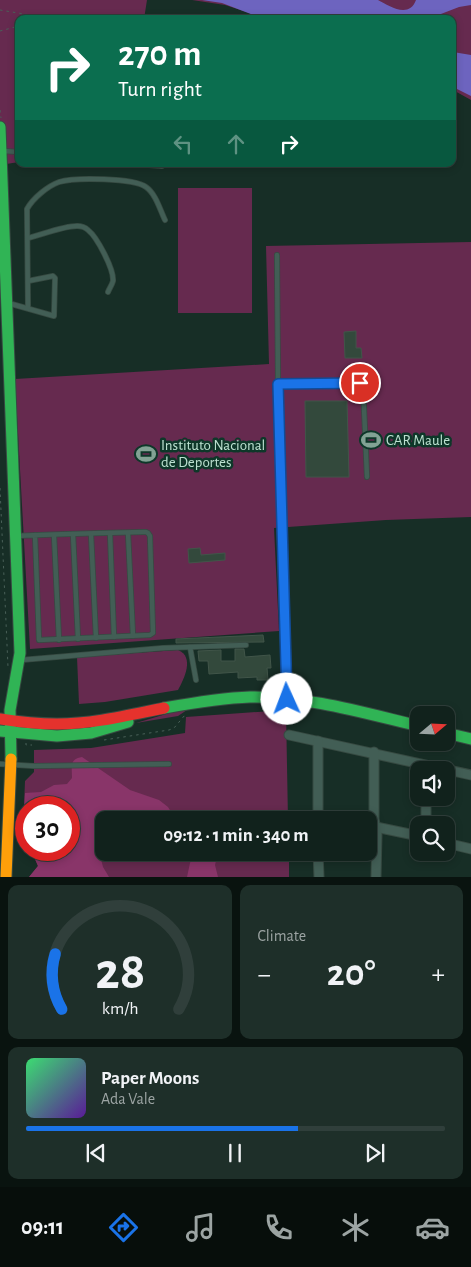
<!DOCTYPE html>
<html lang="en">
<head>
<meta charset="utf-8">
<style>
	body { margin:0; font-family:"Alegreya Sans",sans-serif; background:#1e2f29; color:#f1f3f6; height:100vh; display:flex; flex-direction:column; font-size:19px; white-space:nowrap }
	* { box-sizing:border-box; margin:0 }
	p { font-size:16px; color:#9ca4a3 }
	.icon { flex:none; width:28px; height:28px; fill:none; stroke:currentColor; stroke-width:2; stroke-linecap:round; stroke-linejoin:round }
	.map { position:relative; height:877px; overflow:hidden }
	.drawer { display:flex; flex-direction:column; gap:8px; padding:8px; background:#09130f; flex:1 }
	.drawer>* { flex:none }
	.banner { position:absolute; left:15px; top:15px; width:441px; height:152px; border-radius:10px; box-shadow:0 2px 8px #0003,0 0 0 1px #303f3b; background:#0b6e4f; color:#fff; overflow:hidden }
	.needle { width:32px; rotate:71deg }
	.tools { position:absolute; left:410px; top:706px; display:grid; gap:10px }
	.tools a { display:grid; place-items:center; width:45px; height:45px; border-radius:10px; background:#11221c; box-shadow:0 2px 8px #0003,0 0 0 1px #303f3b; font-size:25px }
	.speed { position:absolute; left:15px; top:796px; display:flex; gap:10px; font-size:25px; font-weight:700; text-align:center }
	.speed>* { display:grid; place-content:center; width:65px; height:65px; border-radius:50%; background:#11221c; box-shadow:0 2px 8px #0003,0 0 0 1px #303f3b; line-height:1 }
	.speed .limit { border:8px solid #d22; background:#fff; color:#111 }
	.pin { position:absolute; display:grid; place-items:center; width:42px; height:42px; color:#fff; margin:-21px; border:2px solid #fff; border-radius:50%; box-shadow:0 1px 5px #0007 }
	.me { position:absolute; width:55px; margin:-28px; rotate:358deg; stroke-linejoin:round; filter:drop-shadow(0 0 4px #0008) }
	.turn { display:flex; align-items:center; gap:18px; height:105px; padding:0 20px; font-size:22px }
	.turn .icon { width:65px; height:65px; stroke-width:2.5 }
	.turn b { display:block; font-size:35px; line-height:42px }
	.lanes { display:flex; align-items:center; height:48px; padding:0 20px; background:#0003; justify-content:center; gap:25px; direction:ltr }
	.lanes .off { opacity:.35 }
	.big { font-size:38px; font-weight:700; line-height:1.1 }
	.drawer .widget { flex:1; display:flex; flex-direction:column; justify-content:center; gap:8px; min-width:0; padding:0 18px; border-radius:10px; background:#1e2f29 }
	.drawer .dial { align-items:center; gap:0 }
	.dial svg { height:130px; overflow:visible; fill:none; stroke:#303f3b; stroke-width:7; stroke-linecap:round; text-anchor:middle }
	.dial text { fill:#f1f3f6; stroke:none }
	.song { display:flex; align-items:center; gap:15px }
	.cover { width:60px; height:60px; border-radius:8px; background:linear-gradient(135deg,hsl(140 70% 55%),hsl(270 70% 35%)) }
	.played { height:5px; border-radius:2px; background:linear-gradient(90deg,#1a73e8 65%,#303f3b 65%) }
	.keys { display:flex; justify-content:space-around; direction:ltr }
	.heat { display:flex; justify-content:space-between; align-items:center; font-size:28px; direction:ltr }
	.drawer .tiles { flex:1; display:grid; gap:8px; grid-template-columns:1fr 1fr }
	.widget:last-child { grid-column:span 2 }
	.trip { position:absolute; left:95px; top:811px; width:282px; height:50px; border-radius:10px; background:#11221c; box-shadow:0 2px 8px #0003,0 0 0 1px #303f3b; font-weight:700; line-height:50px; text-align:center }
	.tabs { display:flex; height:80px; justify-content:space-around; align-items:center; background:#070e0b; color:#9ca4a3 }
	.tabs .icon { width:35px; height:35px }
	.tabs .selected { color:#1a73e8 }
	.tabs b { font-size:22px; color:#f1f3f6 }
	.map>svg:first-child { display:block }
	.green { fill:#662a4f }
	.forest { fill:#893569 }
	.water { fill:#6d64bf }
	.building { fill:#33493c; stroke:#415549 }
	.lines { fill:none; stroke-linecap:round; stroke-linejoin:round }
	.lane-casing { stroke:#374a42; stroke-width:6 }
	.street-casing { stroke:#374a42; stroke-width:11 }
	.fast-casing { stroke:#374a42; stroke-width:13 }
	.slow-casing { stroke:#374a42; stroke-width:13 }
	.jam-casing { stroke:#374a42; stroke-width:13 }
	.path { stroke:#496058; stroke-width:1; stroke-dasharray:2.5 4; stroke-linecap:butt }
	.lane { stroke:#425e55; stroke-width:4.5 }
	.street { stroke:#425e55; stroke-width:9 }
	.fast { stroke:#30b455; stroke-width:11 }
	.slow { stroke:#ff9f0a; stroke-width:11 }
	.jam { stroke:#e5322d; stroke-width:11 }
	.route-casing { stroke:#114b97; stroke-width:12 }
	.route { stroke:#1a73e8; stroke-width:9 }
	.labels { text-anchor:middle; stroke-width:5; stroke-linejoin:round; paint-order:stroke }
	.poi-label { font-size:15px; fill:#bce1d0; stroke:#0e3729; text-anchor:start }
</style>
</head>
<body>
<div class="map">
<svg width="471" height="877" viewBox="0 0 471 877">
	<rect width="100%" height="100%" fill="#172e26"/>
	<g class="green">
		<polygon points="0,0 147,0 144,19 19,19 19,162 0,165"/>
		<polygon points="192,0 471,0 471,100 453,90 452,19 268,19 225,5"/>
		<rect x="178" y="188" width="74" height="125"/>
		<polygon points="471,242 471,517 386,520 274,528 279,631 30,649 15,379 269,364 266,246"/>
		<path d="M178,650c17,7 6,29 0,40l-73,12 -26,2 -2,-47z"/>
		<polygon points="186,708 187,710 178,716 136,723"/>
		<polygon points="286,710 288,820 104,820 104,852 289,853 289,877 29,877 38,866 31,850 69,850 69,808 26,808 26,838 23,830 25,781 34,772 34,750 91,748 185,733 186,717"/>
	</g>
	<g class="forest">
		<path d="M82,757l48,33 29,10 9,7 3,5v8h-17l-14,-3 -17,3h-19l-3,39 2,8 6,10h-80l9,-11 -7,-16h38v-42h-43v30l-3,-8 2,-37 16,-1 13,-7 13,-1 5,-6c0,-11 -3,-19 10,-21z"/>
		<polygon points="194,853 218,853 215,865 218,877 187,877 190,863"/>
	</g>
	<g class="water">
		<path d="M202,0h176c11,6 31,19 38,0h55v5l-12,2 -31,12h-164l-42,-16z"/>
		<polygon points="453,52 471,55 471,96 453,87"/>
	</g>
	<g class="building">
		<polygon points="356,331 356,348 361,348 362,358 345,358 344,332"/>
		<polygon points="305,401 347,401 349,477 306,477"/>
		<polygon points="200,548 201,555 225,553 225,560 189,563 188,549"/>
		<polygon points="263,635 264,642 176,643 176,639"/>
		<polygon points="235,649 244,649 245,657 270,655 271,668 267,668 268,680 257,680 257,677 238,678 238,672 209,674 208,661 199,661 198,651 221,650 221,661 235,661"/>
	</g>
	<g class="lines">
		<defs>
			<g id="lane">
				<polyline points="3,151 19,152"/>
				<polyline points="136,164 162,166"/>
				<path d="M28,238c13,-3 35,-12 49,-12 4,0 8,1 11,4 9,7 26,39 25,51 -1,4 -4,8 -5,11"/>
				<polyline points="277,255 278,384"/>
				<polyline points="8,303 54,316 55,278 53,276 28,281"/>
				<path d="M28,308l-1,-99c6,-11 21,-23 32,-27 16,-5 75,-4 87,5 10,7 14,23 19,33"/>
				<polyline points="282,531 278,384 360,383 363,385 367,477"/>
				<polyline points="110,533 114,637"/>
				<polyline points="128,533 133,636"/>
				<polyline points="73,534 78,639"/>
				<polyline points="91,534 96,638"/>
				<polyline points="54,535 59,640"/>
				<path d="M15,536c44,-2 88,-3 131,-4l2,1 2,3 3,97 -3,2 -111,5 -4,-105"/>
				<polyline points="190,647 196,680"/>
				<polyline points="21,660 163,648 246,645"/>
				<polyline points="0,764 34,766 169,764"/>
			</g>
			<g id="street">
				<polyline points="282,531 287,699"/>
				<polyline points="289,735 471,775"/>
				<polyline points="374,752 374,819 377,834 376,877"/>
				<polyline points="426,798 426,825"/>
				<polyline points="318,815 343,820"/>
				<polyline points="318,820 318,741"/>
				<polyline points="371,826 419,836"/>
				<polyline points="446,843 471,849"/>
				<polyline points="318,852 319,877"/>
			</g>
			<g id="fast">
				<polyline points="0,127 20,653 10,710 11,759"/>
				<path d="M164,708c28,-5 57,-10 86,-11 58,-1 114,16 169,29"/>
				<polyline points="0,731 57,736 91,733 128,722"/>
				<polyline points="446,733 471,739"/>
			</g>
			<polyline id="slow" points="6,877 11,759"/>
			<path id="jam" d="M0,719c19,3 38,5 57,5 36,0 72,-9 107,-16"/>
		</defs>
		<use href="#lane" class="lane-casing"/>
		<use href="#street" class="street-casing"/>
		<use href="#fast" class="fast-casing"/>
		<use href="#slow" class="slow-casing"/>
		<use href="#jam" class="jam-casing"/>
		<g class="path">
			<polyline points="0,10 42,17 42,19"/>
			<polyline points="0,31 19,26"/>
			<polyline points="0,110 1,118"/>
			<polyline points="0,488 8,667"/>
			<polyline points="104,740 169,730 174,728 185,715"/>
			<polyline points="26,743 26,745 32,745"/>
		</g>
		<use href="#lane" class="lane"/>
		<use href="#street" class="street"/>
		<use href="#fast" class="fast"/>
		<use href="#slow" class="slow"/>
		<use href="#jam" class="jam"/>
	</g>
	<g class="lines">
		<defs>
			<polyline id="route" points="287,699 278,384 360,383"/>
		</defs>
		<use href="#route" class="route-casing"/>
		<use href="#route" class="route"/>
	</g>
	<defs>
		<symbol id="stadium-bare" viewBox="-9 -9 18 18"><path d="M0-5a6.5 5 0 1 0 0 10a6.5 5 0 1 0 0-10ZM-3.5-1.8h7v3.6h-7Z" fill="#82a294" stroke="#0e3729" stroke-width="2.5" paint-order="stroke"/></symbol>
	</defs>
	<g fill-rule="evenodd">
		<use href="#stadium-bare" x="357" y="426" width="28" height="28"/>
		<use href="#stadium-bare" x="132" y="440" width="28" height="28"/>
	</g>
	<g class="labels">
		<g class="poi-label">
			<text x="386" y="445">CAR Maule</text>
			<text x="161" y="450">Instituto Nacional<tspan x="161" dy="17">de Deportes</tspan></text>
		</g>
	</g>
</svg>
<div class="tools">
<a><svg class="needle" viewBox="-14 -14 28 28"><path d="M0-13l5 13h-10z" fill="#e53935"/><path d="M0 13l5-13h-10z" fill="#9ca4a3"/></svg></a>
<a><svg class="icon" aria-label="sound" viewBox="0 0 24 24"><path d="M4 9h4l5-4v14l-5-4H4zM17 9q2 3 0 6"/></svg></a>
<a><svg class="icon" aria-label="search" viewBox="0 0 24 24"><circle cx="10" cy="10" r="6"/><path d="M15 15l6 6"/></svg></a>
</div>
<div class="speed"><div class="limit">30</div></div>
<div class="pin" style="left:360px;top:383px;background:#d93025"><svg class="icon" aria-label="arrive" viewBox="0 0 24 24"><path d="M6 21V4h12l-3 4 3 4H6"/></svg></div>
<svg class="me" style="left:287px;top:699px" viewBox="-20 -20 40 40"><circle r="19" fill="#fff"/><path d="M0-13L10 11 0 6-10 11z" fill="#1a73e8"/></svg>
<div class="trip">09:12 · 1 min · 340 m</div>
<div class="banner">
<div class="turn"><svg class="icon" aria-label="right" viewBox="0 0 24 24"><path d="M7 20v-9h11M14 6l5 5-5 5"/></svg><div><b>270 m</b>Turn right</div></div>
<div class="lanes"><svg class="icon off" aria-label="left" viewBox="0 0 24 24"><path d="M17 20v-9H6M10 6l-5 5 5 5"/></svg><svg class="icon off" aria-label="ahead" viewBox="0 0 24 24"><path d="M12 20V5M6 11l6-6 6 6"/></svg><svg class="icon" aria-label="right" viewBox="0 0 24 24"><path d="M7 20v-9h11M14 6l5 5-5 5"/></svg></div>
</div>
</div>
<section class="drawer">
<div class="tiles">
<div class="widget dial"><svg viewBox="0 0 100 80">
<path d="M14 69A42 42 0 1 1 86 69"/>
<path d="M14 69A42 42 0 0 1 10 35" stroke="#1a73e8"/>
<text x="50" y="56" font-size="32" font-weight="700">28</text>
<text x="50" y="72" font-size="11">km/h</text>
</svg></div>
<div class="widget"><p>Climate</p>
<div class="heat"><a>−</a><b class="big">20°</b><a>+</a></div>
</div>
<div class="widget">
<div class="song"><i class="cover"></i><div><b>Paper Moons</b><p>Ada Vale</p></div></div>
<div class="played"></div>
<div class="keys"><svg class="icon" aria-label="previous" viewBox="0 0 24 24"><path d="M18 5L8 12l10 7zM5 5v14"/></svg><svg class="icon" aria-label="pause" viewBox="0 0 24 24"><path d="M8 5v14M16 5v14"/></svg><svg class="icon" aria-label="next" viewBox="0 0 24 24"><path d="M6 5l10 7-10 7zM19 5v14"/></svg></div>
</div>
</div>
</section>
<nav class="tabs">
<b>09:11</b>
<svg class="icon selected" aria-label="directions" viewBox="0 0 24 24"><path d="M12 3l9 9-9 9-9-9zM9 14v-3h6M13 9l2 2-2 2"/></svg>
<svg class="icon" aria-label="music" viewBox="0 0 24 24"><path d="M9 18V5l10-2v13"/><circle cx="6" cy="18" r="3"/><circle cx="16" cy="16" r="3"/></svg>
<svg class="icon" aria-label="phone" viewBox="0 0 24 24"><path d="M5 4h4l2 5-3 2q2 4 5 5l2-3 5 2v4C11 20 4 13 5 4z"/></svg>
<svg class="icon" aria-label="climate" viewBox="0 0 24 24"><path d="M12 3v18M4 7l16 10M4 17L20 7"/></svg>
<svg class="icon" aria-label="car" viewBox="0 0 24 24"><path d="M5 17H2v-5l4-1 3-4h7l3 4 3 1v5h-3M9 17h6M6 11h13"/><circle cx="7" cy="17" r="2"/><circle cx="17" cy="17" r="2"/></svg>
</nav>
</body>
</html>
